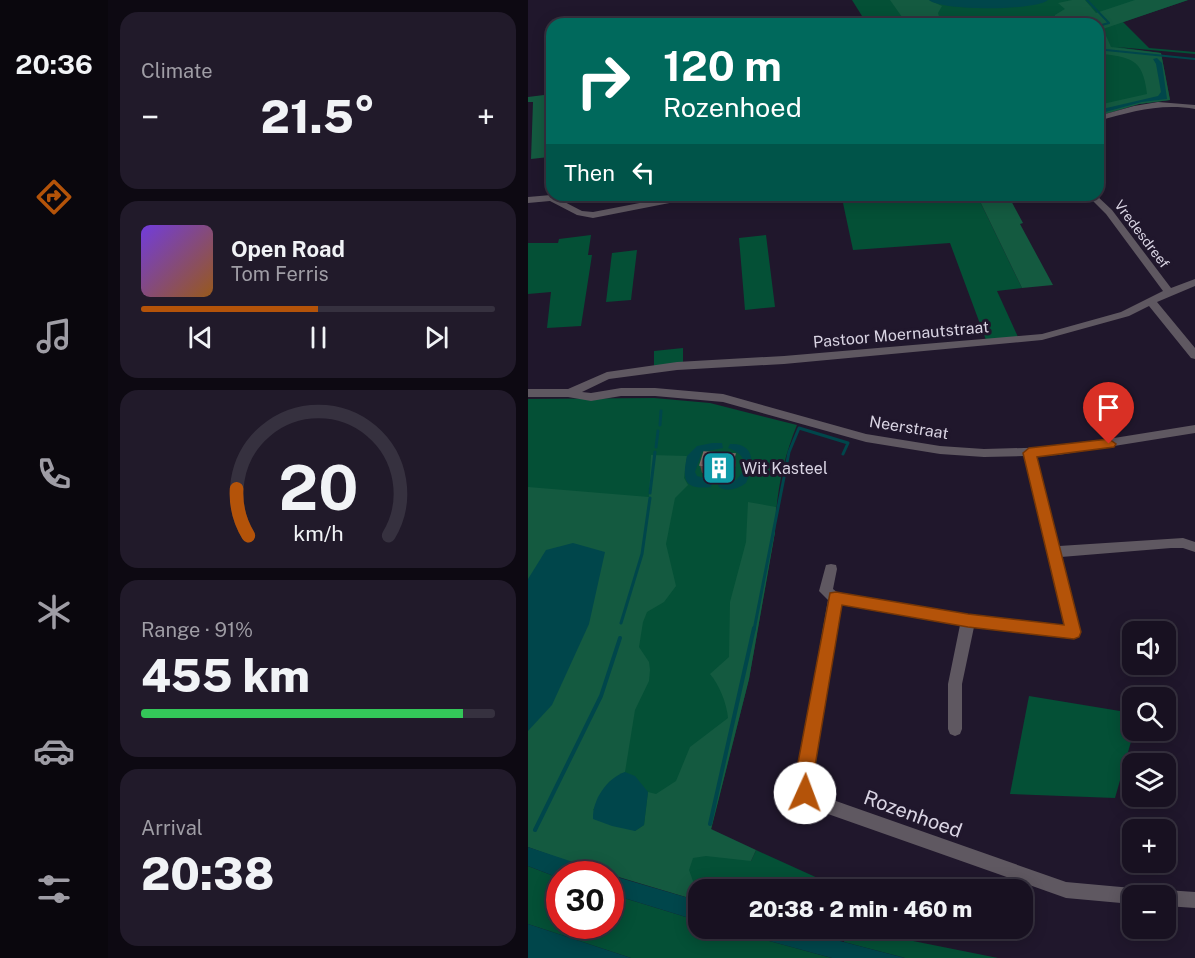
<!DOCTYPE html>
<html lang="en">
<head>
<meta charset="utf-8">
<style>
	body { margin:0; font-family:"Public Sans",sans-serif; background:#211a2a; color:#f1f3f6; height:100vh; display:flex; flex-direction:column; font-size:22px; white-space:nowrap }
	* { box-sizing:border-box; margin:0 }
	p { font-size:20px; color:#9f9da5 }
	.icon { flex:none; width:33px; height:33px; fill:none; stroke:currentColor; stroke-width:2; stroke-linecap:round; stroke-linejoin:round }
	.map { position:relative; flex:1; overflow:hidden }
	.sheet { display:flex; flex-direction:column; gap:12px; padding:12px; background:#0d0912; width:420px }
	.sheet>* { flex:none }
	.top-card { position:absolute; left:18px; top:18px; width:558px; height:183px; border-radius:18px; box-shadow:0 3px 15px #0003,0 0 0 2px #36313f; background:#00695c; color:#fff; overflow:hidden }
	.fabs { position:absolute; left:594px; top:621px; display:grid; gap:12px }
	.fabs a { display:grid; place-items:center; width:54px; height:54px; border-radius:12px; background:#181121; box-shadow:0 3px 15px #0003,0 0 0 2px #36313f; font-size:30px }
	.speed { position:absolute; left:18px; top:861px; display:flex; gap:12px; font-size:30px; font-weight:700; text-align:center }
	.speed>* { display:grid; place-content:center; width:78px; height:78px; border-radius:50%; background:#181121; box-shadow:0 3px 15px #0003,0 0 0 2px #36313f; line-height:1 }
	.speed .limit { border:9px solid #d22; background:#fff; color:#111 }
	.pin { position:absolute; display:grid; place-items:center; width:51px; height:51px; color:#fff; margin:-62px -26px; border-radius:50% 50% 50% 0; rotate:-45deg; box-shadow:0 0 6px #0007 }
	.pin .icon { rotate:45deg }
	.me { position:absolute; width:66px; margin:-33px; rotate:2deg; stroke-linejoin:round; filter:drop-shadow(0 0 4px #0008) }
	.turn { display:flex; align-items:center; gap:21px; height:126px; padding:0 18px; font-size:27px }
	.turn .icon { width:78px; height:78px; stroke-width:2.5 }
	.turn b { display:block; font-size:42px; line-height:51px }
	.then { display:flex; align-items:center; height:57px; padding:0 18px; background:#0003; gap:12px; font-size:22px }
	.big { font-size:45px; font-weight:800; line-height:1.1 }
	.sheet .card { flex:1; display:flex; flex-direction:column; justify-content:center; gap:9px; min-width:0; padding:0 21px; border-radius:18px; background:#211a2a }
	.sheet .dial { align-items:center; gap:0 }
	.dial svg { height:156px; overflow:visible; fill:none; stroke:#36313f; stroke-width:7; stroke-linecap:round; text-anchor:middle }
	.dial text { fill:#f1f3f6; stroke:none }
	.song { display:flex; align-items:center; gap:18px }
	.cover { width:72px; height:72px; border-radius:9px; background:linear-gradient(135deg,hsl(260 70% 55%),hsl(30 70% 35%)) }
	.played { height:6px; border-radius:3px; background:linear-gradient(90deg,#b45309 50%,#36313f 50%) }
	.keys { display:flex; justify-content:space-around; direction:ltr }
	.heat { display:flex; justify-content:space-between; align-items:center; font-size:33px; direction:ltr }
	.charge { height:9px; border-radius:4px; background:linear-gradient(90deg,#34c759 91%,#36313f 0) }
	.trip { position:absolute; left:160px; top:879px; width:345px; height:60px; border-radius:18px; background:#181121; box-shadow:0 3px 15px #0003,0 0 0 2px #36313f; font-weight:800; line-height:60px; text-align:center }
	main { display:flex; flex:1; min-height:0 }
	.menu { display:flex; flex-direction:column; width:108px; justify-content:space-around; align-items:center; background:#0a070d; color:#9f9da5 }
	.menu .icon { width:42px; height:42px }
	.menu .active { color:#b45309 }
	.menu b { font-size:27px; color:#f1f3f6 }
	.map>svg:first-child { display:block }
	.green { fill:#045036 }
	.forest { fill:#145a40 }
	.water { fill:#00464b }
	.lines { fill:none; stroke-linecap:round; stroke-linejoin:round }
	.stream-far2 { stroke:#00464b; stroke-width:2 }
	.stream-far1 { stroke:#00464b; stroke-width:3 }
	.stream { stroke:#00464b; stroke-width:4 }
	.street { fill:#5f5861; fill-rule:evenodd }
	.wall { fill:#5c433e }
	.shaded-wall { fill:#3f2b30 }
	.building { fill:#6a5350; stroke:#7b6767; stroke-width:1.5 }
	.route { fill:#b45309; stroke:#753606; stroke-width:1.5 }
	.labels { text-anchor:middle; stroke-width:6; stroke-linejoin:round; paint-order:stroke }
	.far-street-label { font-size:14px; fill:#d9d4e3; stroke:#20172c }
	.street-label { font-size:16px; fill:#d9d4e3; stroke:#20172c }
	.poi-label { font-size:16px; fill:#d9d4e3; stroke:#20172c; text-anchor:start }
	.near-street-label { font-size:20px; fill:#d9d4e3; stroke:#20172c }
</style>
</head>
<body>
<main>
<nav class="menu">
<b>20:36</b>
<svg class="icon active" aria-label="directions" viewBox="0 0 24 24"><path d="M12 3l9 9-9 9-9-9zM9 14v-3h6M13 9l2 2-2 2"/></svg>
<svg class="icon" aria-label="music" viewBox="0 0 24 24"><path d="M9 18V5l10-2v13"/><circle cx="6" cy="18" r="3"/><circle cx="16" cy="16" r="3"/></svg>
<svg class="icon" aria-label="phone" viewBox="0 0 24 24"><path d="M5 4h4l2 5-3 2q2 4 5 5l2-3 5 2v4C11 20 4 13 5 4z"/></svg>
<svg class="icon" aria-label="climate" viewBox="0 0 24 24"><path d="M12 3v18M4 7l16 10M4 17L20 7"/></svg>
<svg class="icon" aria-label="car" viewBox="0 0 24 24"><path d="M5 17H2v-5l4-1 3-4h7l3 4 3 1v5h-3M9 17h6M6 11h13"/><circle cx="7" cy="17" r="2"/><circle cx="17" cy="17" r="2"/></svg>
<svg class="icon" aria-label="filters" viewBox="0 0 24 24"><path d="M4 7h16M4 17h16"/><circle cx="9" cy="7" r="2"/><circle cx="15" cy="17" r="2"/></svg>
</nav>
<section class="sheet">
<div class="card"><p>Climate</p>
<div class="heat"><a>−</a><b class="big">21.5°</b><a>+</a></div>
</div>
<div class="card">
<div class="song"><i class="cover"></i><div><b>Open Road</b><p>Tom Ferris</p></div></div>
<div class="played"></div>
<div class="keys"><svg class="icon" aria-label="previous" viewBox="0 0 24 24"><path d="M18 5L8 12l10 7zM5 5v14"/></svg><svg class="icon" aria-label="pause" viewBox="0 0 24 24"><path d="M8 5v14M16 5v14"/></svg><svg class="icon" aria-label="next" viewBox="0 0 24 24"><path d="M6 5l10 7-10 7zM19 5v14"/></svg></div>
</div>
<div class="card dial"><svg viewBox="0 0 100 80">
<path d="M14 69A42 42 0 1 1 86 69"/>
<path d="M14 69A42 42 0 0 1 8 45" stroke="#b45309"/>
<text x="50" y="56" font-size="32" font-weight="700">20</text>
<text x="50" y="72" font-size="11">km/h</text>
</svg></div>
<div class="card"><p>Range · 91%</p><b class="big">455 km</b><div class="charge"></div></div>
<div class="card"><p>Arrival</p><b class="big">20:38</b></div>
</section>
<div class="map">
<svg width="667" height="958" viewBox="0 0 667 958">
	<rect width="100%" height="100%" fill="#20172c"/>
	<g class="green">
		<polygon points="324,0 660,0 595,22 621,48 667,52 667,54 589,47 633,53 642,100 611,104 570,116 570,24 339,24"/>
		<polygon points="428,195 449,195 494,288 469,291 490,337 458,340 422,243 325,250 315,203"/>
		<polygon points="63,235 60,255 64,255 53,326 19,328 23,292 0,294 0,243 30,243 31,239"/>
		<polygon points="238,235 247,307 217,310 211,238"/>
		<polygon points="109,250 103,300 78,302 84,253"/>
		<polygon points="155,348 155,363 126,366 126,351"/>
		<path d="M126,398l56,5 87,22c-14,34 -21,69 -22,107l-26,147 -38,151 40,31 5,-11 86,39 -132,1 -9,-3 -2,3 -123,-26 73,-367h-18l-103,238v-336z"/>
		<polygon points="501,696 604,713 606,731 587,798 482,794"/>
		<polygon points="0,866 31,878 32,926 82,926 83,894 171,921 171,928 197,929 304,958 103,958 0,924"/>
		<polygon points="297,929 371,929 370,938 470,958 377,958 316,942 317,935"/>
	</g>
	<g class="forest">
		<polygon points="362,0 401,0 414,6 410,13 412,20 425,18 438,24 379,24"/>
		<path d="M544,0h13l11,13 39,-13h53l-85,29 8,18 50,6 9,47 -31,4 -41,12v-11l49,-11c-4,-37 -17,-36 -49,-41v-29h-35l-8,-5v-4l10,-6 -7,-6z"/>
		<polygon points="24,94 24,148 21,157 3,159 5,102 0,102 0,97"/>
		<polygon points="449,195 480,195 495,223 492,224 525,285 494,288"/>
		<path d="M123,455l36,1 -3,22 4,7 -13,13 -9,46 10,42 -12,16 -17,10 -4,10 -4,25 10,15 1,8 -1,11 -14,29 -10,62 -16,10 -16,28 42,21 9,-6 4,-33 8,2 20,-13 14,-34 38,-29c-1,-14 -9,-34 -18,-44l19,-17 1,-55 16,-60 2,-40 28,5 -1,25 -26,147 -38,150 45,21 -5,11 -45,-5 -13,2 -4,12 5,14 16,5 -11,1v11l-124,-37 -47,-17v-360l121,10z"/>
	</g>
	<g class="water">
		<path d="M401,0h119c-13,11 -107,11 -119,0z"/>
		<polygon points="629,58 634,63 639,99 614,102 570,114 570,110 630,96 633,92 628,64 625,59"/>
		<path d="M184,443h10l1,5 -21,4 -7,20 2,4 16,4 -2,7c-27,3 -29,-7 -24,-31l10,-10z"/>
		<path d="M202,444c25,-2 25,21 16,39 -8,6 -21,10 -28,3l3,-6h15c15,-14 9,-26 -8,-32z"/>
		<polygon points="45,543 77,552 61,624 24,705 0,731 0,579 18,550"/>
		<path d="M97,772l10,4 13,16 -4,33 -9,6 -23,-5 -19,-7c-1,-19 14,-41 32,-47z"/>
		<polygon points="0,847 81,874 32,874 31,878 0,866"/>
		<polygon points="82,875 171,901 171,921 83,894"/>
		<polygon points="0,924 103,958 0,958"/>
		<polygon points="197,929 266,929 377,958 304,958"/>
	</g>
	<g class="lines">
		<g class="stream-far2">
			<polyline points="559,0 581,23 570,26"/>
			<polyline points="570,32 572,47 578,50 667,59"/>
		</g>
		<g class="stream-far1">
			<polyline points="132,425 133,411"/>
			<polyline points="128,447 130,431"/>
			<polyline points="122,493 127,452"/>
			<polyline points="93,623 114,554 122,498"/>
			<polyline points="226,630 261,452 271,428 320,443 315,454"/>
		</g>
		<g class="stream">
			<polyline points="182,824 226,628"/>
			<polyline points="7,830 73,696 92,638"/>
		</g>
		<g class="street">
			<path d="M630,102l37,3v4c-35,-6 -64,3 -97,12v-5l36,-10z"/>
			<polygon points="23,195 54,211 65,212 153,195 171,195 167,198 65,218 49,215 22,201 0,203 0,197"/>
			<path d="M559,195h9l16,15 59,78 24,-9v7l-38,16 38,46v11l-4,-1 -42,-52 -20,10 -87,24 -258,24 -107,6 -68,9 -27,13 9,1 30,-5h34l68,6 143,40 74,12 44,3 74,-2 137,-22v8l-137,22 -22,1 23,90 124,-8 12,4v10l-12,-4h-12l-110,9 20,75 -2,4 -5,2 -100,-11 -12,57v45l-2,5 -5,2 -5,-2 -2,-5v-45l12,-59 -119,-20 -30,179 5,10 250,88 66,6 6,2 2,6h-8v8l-66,-6 -255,-90c-11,-5 -13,-13 -16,-24l33,-184 -9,-9 7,-26 5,-1 5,1 1,4 -4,20 5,4 130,22 98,10 -42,-169 -40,1 -44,-3 -74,-12 -143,-40 -68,-6h-34l-30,5 -23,-4h-40v-8h40l39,-17 70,-10 107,-6 258,-22 79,-22 42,-21 -57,-77z"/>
			<polygon points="638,890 667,892 667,908 638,906 638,896 631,896 632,892"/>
		</g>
	</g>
	<polygon class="wall" points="208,463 205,476 174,473 172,465"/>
	<polygon class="shaded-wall" points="207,454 208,463 205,476 203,467"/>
	<polygon class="building" points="176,452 207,454 203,467 172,465"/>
	<polygon class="route" points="581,439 588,444 586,447 509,457 553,632 551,637 546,639 440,627 314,605 284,784 286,793 284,799 277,802 271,799 266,784 302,593 308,592 440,614 536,625 495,453 501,448"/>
	<defs>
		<symbol id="building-square" viewBox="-11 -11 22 22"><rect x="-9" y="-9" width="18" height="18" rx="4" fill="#0f9aa8" stroke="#20172c"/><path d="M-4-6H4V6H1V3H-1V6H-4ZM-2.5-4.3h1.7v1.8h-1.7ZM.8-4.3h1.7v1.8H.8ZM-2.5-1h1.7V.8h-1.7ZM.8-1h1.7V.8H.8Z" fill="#fff"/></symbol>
	</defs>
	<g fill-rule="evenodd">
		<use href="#building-square" x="172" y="449" width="38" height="38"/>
	</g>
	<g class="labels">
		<g class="far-street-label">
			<text transform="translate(614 234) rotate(53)" y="5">Vredesdreef</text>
		</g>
		<g class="street-label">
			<text transform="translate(373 334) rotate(-5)" y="6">Pastoor Moernautstraat</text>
			<text transform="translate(381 427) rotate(9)" y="6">Neerstraat</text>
		</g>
		<g class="poi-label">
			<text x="214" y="474">Wit Kasteel</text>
		</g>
		<g class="near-street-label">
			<text transform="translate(385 814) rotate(20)" y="7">Rozenhoed</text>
		</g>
	</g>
</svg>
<div class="fabs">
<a><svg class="icon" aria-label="sound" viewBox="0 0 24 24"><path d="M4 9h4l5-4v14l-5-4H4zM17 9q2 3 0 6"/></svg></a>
<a><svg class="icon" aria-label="search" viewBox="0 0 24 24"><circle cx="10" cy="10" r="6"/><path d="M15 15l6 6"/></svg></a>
<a><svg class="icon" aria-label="layers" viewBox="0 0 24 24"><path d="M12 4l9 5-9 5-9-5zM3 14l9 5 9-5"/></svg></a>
<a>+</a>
<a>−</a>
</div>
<div class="speed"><div class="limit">30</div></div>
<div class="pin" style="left:581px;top:444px;background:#d93025"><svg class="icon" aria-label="arrive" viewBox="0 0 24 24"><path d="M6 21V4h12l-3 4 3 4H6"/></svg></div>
<svg class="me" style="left:277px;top:793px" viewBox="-20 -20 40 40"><circle r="19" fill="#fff"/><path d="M0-13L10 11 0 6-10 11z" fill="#b45309"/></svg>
<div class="trip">20:38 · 2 min · 460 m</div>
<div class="top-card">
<div class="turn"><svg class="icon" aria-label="right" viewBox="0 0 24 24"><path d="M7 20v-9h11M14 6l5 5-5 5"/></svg><div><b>120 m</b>Rozenhoed</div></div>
<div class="then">Then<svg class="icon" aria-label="left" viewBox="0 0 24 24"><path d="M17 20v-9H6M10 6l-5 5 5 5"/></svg></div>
</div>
</div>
</main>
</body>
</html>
